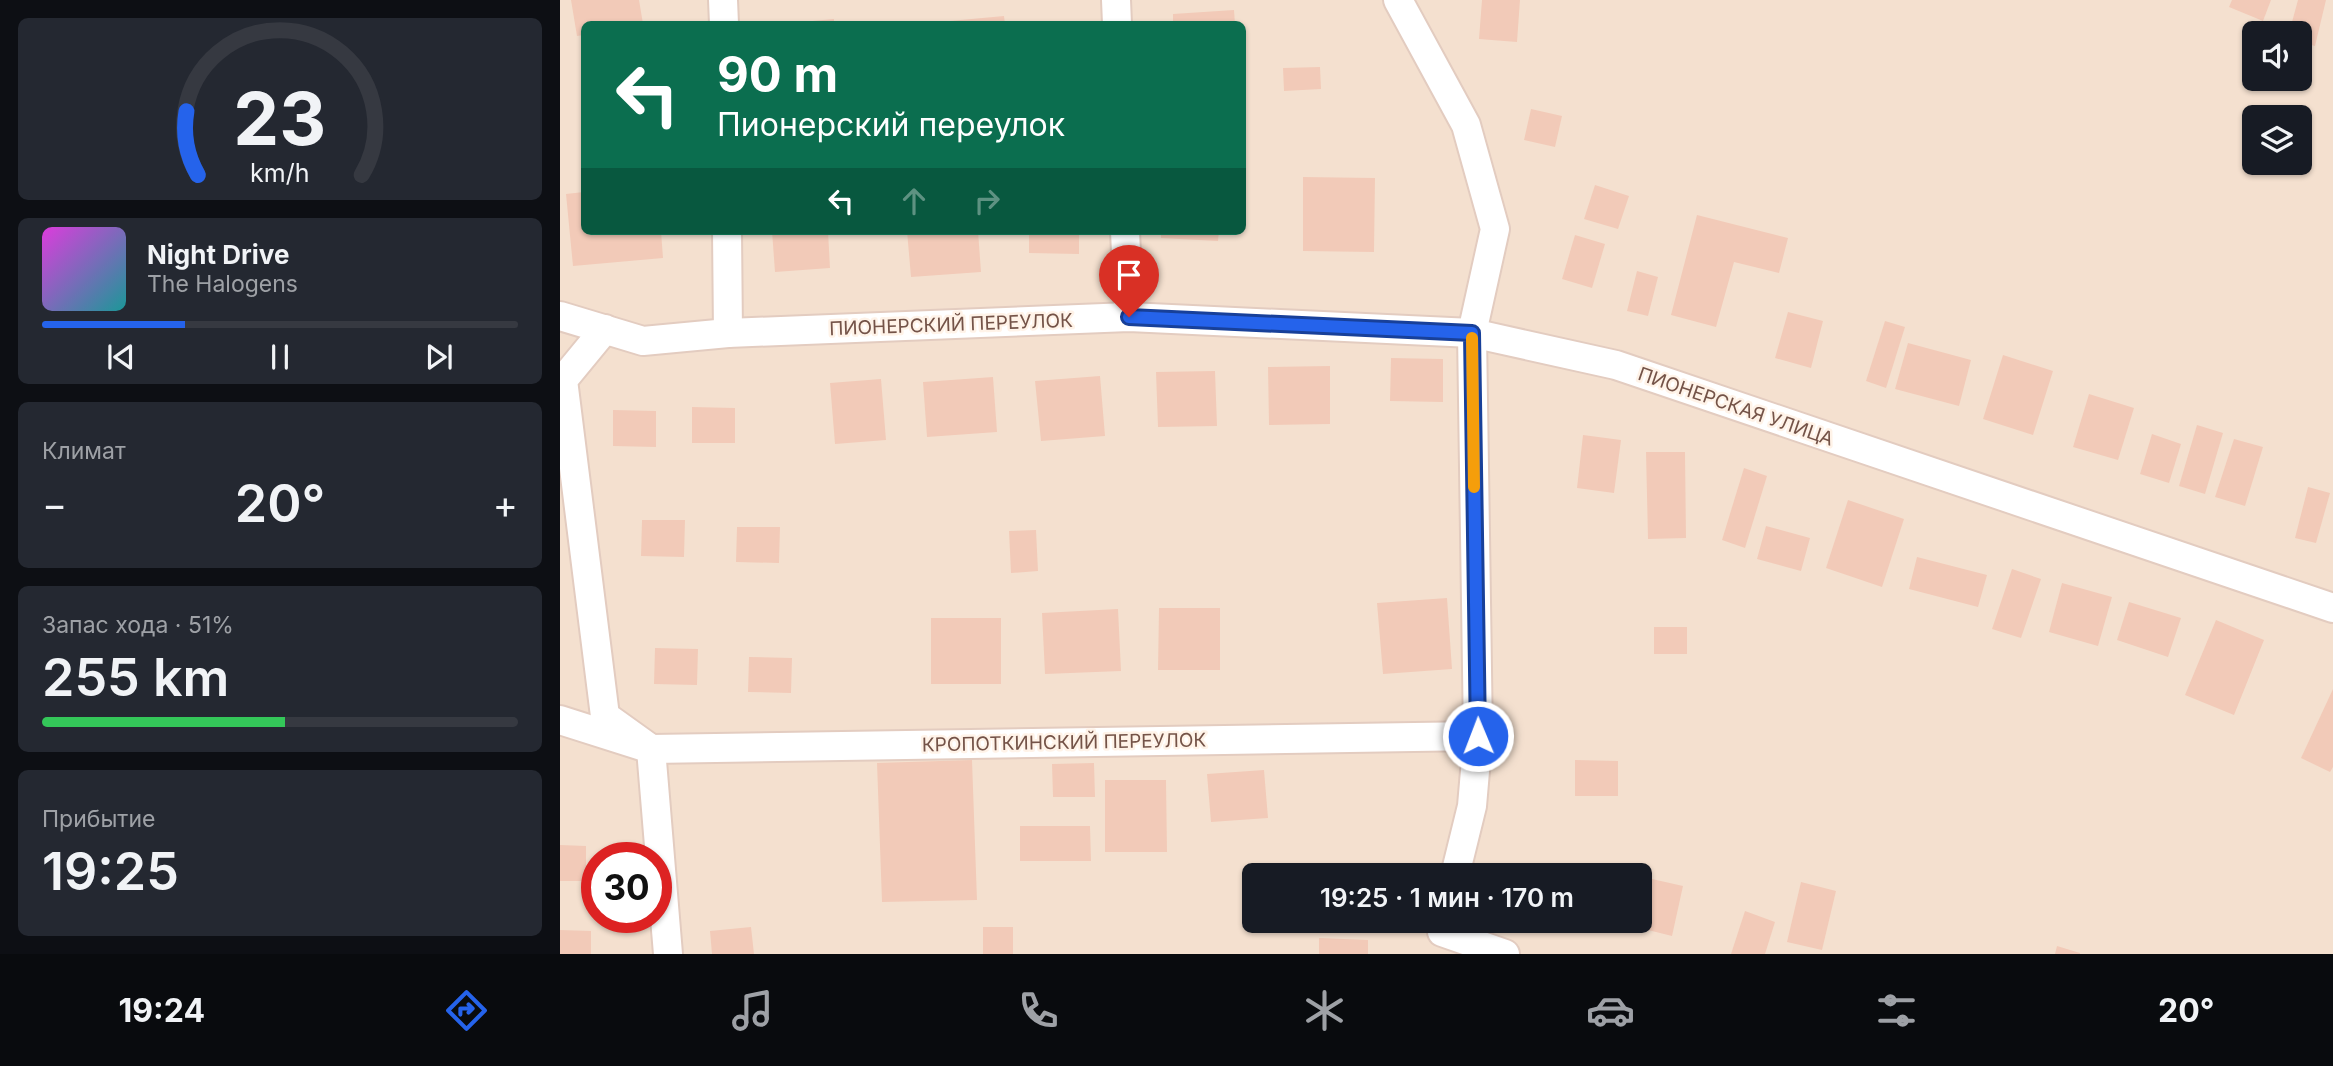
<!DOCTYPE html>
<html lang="ru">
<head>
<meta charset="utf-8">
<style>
	body { margin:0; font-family:Inter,sans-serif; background:#242831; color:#f1f3f6; height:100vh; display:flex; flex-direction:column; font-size:26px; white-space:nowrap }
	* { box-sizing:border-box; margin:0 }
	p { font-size:23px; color:#9ea1a6 }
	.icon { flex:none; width:38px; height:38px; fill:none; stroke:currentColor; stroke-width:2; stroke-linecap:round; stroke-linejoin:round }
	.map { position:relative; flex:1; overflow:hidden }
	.sheet { display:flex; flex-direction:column; gap:18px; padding:18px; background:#0d0f14; width:560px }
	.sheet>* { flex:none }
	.guide { position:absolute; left:21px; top:21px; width:665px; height:214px; border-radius:10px; box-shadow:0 2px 5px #0004; background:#0b6e4f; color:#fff; overflow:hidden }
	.buttons { position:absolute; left:1682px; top:21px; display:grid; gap:14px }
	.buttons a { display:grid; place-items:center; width:70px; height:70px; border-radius:10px; background:#171b24; box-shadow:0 2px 5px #0004; font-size:35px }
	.speed { position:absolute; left:21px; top:842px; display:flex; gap:14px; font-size:35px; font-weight:700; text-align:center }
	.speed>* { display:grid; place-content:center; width:91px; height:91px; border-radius:50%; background:#171b24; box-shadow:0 2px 5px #0004; line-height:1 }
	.speed .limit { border:10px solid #d22; background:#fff; color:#111 }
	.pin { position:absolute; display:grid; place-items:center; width:60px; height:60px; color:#fff; margin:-72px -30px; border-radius:50% 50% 50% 0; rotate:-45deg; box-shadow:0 0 7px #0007 }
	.pin .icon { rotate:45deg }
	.me { position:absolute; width:77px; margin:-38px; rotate:359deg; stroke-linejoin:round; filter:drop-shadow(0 0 5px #0008) }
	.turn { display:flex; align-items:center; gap:24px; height:147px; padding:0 21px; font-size:32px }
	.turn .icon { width:91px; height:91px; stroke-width:2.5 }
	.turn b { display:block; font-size:49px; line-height:60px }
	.lanes { display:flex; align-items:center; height:66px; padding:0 21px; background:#0003; justify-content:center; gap:35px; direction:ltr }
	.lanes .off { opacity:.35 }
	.big { font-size:52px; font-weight:600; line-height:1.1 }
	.sheet .card { flex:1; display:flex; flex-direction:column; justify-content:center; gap:10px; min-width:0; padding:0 24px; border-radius:10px; background:#242831 }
	.sheet .dial { align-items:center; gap:0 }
	.dial svg { height:182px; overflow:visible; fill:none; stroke:#363941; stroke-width:7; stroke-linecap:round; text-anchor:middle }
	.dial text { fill:#f1f3f6; stroke:none }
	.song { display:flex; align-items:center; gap:21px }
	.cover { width:84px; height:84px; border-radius:10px; background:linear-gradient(135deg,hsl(300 70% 55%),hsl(180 70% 35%)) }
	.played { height:7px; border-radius:4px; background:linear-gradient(90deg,#2563eb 30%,#363941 30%) }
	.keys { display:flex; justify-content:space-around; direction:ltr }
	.heat { display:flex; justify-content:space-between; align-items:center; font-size:38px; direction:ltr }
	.charge { height:10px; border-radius:5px; background:linear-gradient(90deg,#34c759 51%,#363941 0) }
	.trip { position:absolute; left:682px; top:863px; width:410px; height:70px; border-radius:10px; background:#171b24; box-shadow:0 2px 5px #0004; font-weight:600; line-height:70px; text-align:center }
	.menu { display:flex; height:112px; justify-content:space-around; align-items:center; background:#090b0e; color:#9ea1a6 }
	.menu .icon { width:49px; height:49px }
	.menu .on { color:#2563eb }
	.menu b { font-size:32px; color:#f1f3f6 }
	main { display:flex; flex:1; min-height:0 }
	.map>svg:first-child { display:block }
	.residential { fill:#f4e0cf; fill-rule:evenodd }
	.building { fill:#f2cab8 }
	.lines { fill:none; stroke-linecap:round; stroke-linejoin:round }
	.minor-casing { stroke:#e3ccc0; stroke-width:32 }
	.minor { stroke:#fff; stroke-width:28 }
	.route-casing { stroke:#184099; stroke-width:18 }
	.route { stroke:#2563eb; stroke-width:12 }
	.slow { stroke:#f59e0b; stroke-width:12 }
	.labels { text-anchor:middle; stroke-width:5; stroke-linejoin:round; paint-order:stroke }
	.street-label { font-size:19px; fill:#745348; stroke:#fff3e8 }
</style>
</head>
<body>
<main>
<section class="sheet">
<div class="card dial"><svg viewBox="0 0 100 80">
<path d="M14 69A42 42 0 1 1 86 69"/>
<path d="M14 69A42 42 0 0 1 9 41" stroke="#2563eb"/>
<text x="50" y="56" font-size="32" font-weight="700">23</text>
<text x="50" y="72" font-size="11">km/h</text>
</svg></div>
<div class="card">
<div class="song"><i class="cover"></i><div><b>Night Drive</b><p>The Halogens</p></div></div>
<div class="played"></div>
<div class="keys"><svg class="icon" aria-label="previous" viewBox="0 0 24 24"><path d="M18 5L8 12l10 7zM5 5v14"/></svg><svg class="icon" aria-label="pause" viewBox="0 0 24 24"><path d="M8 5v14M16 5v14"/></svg><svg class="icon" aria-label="next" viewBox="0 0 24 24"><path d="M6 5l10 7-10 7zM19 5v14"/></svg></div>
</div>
<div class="card"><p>Климат</p>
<div class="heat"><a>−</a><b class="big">20°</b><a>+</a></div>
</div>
<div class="card"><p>Запас хода · 51%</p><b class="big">255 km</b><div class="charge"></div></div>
<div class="card"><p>Прибытие</p><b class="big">19:25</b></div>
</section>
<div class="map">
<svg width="1773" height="954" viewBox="0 0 1773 954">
	<rect width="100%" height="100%" fill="#fdefe1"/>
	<path class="residential" d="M0,0h1773v954h-1773zM24,24h658v207h-658zM1694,33h46v46h-46zM1694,117h46v46h-46zM37,858h59v59h-59zM695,875h385v45h-385z"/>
	<g class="building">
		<polygon points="11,0 79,0 83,24 24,24 24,35 17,36"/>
		<polygon points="922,0 960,0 957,42 919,39"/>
		<polygon points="1672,0 1711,0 1703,21 1669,7"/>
		<polygon points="1738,0 1766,0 1755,46 1740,42 1740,33 1729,33"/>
		<polygon points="674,10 675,24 613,24 613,14"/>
		<polygon points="444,16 445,24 368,24 368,23"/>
		<polygon points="274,19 274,24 231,24 231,23"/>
		<polygon points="760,67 761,89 724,91 723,68"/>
		<polygon points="971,109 1002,116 995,147 964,140"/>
		<polygon points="743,177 815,178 814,252 743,251"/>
		<polygon points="1035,185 1069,196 1058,229 1024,219"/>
		<polygon points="24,192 24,231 101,231 103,258 13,266 6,194"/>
		<polygon points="1137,215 1228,238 1219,273 1174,262 1156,327 1111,315"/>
		<polygon points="212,231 268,231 270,268 215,272"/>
		<polygon points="347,231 418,231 421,272 351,277"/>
		<polygon points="469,231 519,231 519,254 469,253"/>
		<polygon points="601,231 659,231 658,241 601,238"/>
		<polygon points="1015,235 1045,244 1032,288 1002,279"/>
		<polygon points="1077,271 1098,277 1088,316 1067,311"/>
		<polygon points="1228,312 1263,321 1251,368 1215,358"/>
		<polygon points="1325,321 1345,327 1326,388 1306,381"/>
		<polygon points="1348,343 1411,360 1399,406 1335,389"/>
		<polygon points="1443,355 1493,371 1473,435 1423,419"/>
		<polygon points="831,358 883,359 883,402 830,401"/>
		<polygon points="770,366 770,424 709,425 708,367"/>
		<polygon points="655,371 657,426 598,427 596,372"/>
		<polygon points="540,376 545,436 481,441 475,381"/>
		<polygon points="433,377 437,432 367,437 363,382"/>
		<polygon points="321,379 326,440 275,444 270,383"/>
		<polygon points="1529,394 1574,408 1558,460 1513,447"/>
		<polygon points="132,407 175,408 175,443 132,443"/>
		<polygon points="53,410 96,411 96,447 53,446"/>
		<polygon points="1637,425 1663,433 1645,494 1619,486"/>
		<polygon points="1592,434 1621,444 1609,483 1580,474"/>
		<polygon points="1023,435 1061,440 1054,493 1017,488"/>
		<polygon points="1674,439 1703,447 1685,506 1655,497"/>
		<polygon points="1086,452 1125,452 1126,538 1088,539"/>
		<polygon points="1184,468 1207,476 1185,548 1162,540"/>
		<polygon points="1748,487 1770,493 1756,543 1735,538"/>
		<polygon points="1288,500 1344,519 1322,587 1266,568"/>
		<polygon points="82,520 125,520 124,557 81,556"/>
		<polygon points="1206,526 1250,538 1241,571 1197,559"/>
		<polygon points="177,527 220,527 219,563 176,562"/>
		<polygon points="476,530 478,571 451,573 449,531"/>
		<polygon points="1357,557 1427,575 1418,607 1349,589"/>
		<polygon points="1452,569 1481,579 1461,638 1432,629"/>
		<polygon points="1502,583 1552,597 1538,646 1489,632"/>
		<polygon points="887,598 892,669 823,674 817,603"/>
		<polygon points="1569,602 1621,618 1608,657 1557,640"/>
		<polygon points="599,608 660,608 660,670 598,670"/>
		<polygon points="558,609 561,671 485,674 482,613"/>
		<rect x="371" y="618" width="70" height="66"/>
		<polygon points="1656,620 1704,640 1674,715 1625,695"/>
		<rect x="1094" y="627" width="33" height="27"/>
		<polygon points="95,648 138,649 137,685 94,684"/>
		<polygon points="189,657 232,658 231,693 188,692"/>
		<polygon points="1773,689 1773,767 1770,772 1741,758"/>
		<polygon points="412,760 417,900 322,902 317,763"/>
		<polygon points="1015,760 1058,761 1058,796 1015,796"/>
		<polygon points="534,763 535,797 493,797 492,764"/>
		<polygon points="704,770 708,818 651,822 647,774"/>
		<polygon points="545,780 606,780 607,852 545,852"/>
		<polygon points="460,826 530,826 531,861 460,861"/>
		<polygon points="0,845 26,846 26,881 0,881"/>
		<polygon points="1011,864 1035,871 1034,875 1007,875"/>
		<polygon points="1092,879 1123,886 1112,936 1080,928"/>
		<polygon points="1241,882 1276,891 1262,950 1227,942"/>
		<polygon points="1185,911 1215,922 1205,954 1171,954"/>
		<polygon points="191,927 194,954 152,954 150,931"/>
		<rect x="423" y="927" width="30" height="27"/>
		<polygon points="0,930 31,931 31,954 0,954"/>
		<polygon points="759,938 808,940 808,954 759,954"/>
		<polygon points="1497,946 1520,953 1520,954 1495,954"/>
	</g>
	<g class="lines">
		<defs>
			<g id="minor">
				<polyline points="163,0 164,24"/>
				<polyline points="556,0 557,24"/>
				<polyline points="838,0 906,125 935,229 912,333 918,736 912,806 895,875"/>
				<polyline points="167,231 168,333"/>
				<polyline points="565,231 569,317"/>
				<polyline points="0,316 83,341 168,333 569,317 912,333 1056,365 1773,608"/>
				<polyline points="45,329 3,380 45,716 91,749 918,736"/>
				<polyline points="0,720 91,749 108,954"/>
				<polyline points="882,932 945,954"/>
			</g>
		</defs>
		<use href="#minor" class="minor-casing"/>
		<use href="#minor" class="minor"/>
	</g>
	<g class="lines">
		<defs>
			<polyline id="route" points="569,317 912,333 918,736"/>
		</defs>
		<use href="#route" class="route-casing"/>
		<use href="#route" class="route"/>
		<polyline class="slow" points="912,338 914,487"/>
	</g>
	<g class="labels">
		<g class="street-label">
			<text transform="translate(391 324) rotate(-2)" y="7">ПИОНЕРСКИЙ ПЕРЕУЛОК</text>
			<text transform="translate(1176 406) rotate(19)" y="7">ПИОНЕРСКАЯ УЛИЦА</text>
			<text transform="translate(504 742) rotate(-1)" y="7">КРОПОТКИНСКИЙ ПЕРЕУЛОК</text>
		</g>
	</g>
</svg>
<div class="buttons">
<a><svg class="icon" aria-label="sound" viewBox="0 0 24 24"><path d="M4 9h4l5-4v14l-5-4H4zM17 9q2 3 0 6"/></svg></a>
<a><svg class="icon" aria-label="layers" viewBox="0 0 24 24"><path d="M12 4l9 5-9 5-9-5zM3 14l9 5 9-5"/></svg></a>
</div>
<div class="speed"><div class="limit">30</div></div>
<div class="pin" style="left:569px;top:317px;background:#d93025"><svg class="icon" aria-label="arrive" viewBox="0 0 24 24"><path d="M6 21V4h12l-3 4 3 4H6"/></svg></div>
<svg class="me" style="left:918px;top:736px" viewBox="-20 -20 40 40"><circle r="17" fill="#2563eb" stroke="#fff" stroke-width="3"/><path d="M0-11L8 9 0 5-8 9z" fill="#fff"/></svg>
<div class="trip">19:25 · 1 мин · 170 m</div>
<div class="guide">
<div class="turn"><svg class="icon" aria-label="left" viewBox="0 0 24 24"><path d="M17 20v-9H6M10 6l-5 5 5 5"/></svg><div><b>90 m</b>Пионерский переулок</div></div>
<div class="lanes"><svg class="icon" aria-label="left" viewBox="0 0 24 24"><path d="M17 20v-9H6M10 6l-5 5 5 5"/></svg><svg class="icon off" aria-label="ahead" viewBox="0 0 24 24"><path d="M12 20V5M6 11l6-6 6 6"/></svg><svg class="icon off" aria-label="right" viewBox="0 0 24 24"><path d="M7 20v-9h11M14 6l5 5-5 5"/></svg></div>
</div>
</div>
</main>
<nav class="menu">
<b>19:24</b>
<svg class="icon on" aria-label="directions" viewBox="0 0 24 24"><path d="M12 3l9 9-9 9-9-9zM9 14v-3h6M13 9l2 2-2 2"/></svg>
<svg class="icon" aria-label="music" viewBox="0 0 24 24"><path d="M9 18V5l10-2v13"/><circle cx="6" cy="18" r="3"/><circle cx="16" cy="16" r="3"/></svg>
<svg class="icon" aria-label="phone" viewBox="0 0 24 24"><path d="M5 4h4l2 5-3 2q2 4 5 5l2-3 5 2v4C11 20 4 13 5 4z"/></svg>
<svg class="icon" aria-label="climate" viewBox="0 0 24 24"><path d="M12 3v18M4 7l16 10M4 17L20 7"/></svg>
<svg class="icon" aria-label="car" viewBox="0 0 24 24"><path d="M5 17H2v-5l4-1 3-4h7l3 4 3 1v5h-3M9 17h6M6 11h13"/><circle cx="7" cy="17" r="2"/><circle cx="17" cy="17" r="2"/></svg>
<svg class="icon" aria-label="filters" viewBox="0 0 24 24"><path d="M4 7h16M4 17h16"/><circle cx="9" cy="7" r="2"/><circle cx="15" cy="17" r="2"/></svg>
<b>20°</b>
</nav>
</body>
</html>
